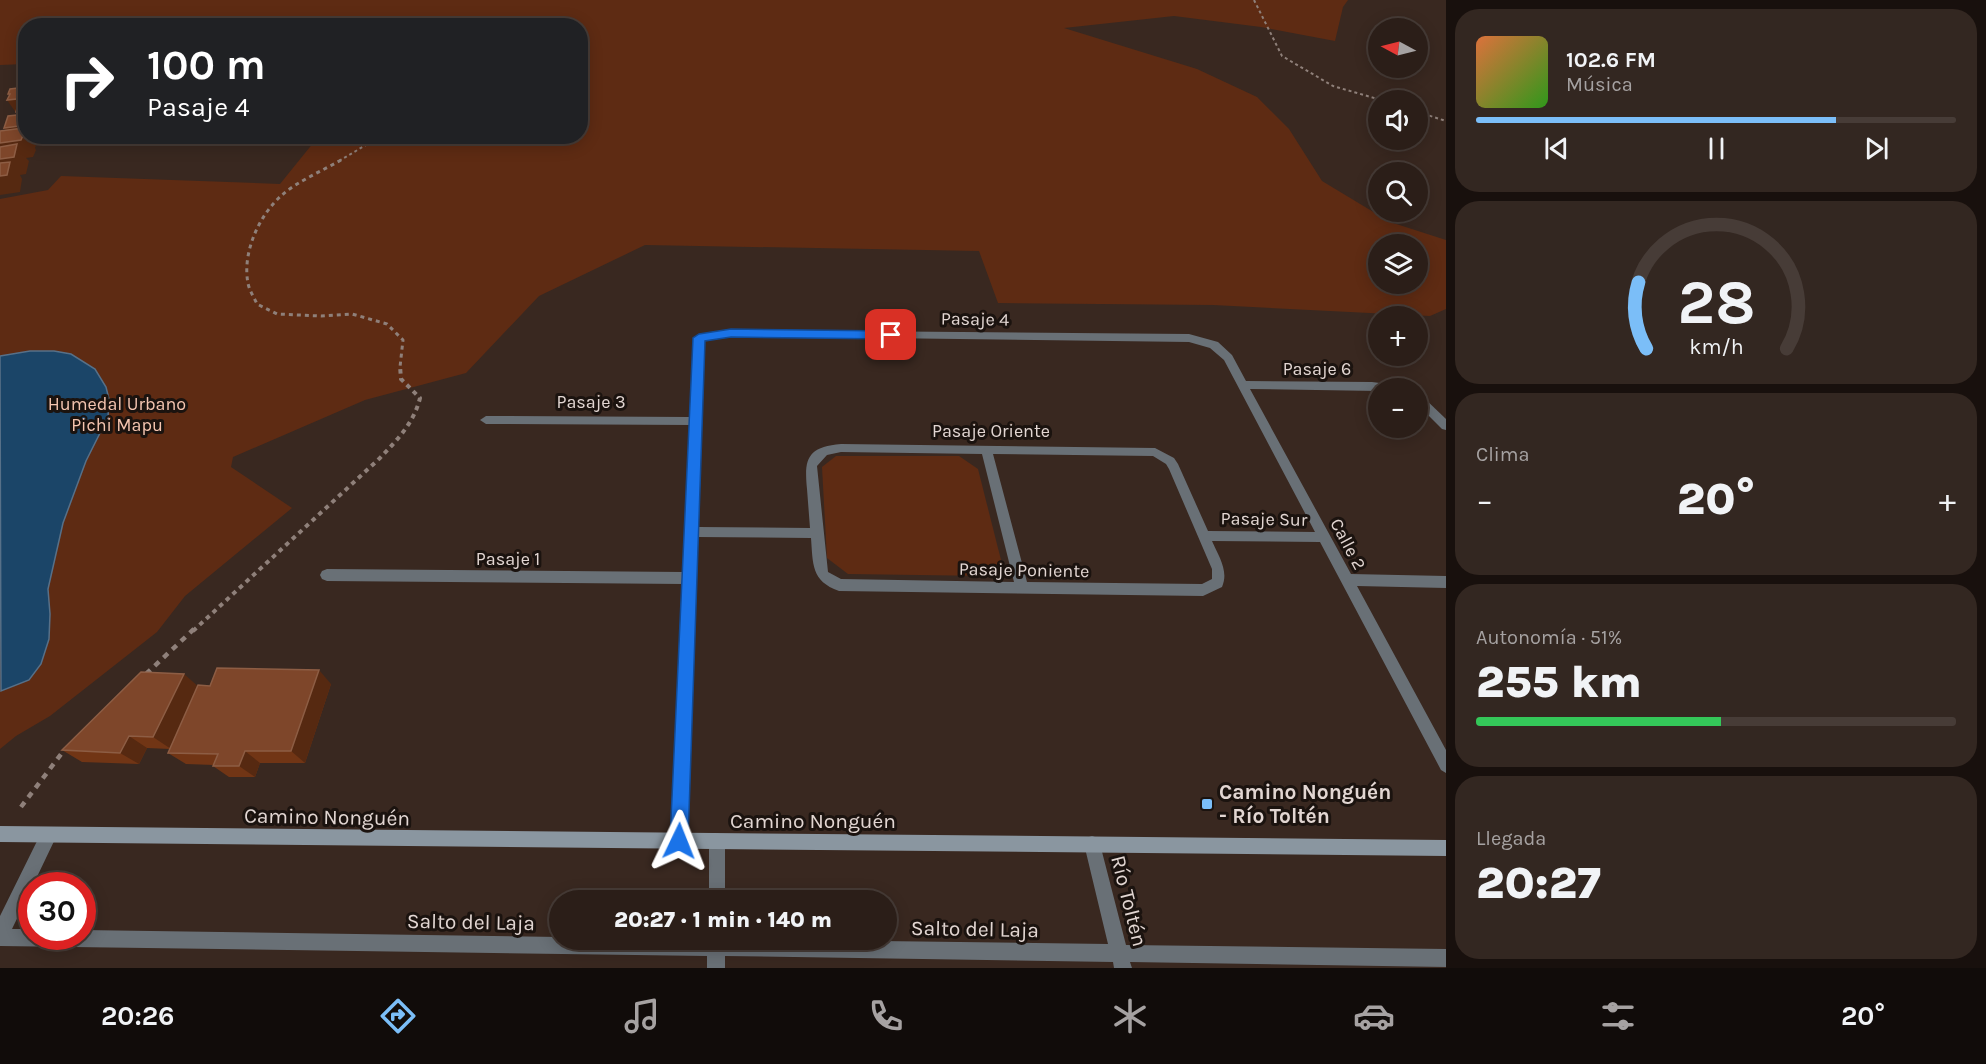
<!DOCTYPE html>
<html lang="es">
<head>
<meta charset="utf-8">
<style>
	body { margin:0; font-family:Karla,sans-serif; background:#332721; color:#f1f3f6; height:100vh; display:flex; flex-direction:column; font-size:22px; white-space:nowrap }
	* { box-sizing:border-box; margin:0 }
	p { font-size:20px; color:#a6a2a2 }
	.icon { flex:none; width:33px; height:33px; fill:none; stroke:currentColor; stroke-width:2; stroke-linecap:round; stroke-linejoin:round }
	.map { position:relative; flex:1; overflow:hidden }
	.side { display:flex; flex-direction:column; gap:9px; padding:9px; background:#18100d; width:540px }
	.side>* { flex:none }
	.top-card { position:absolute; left:18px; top:18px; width:570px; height:126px; border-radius:24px; box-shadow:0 3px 15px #0003,0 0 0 2px #473c37; background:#202124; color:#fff; overflow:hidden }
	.needle { width:39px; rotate:277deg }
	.controls { position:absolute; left:1368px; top:18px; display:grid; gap:12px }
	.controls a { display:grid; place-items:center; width:60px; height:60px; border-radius:50%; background:#2b1e18; box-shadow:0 3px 15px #0003,0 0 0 2px #473c37; font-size:30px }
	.speed { position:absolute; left:18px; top:872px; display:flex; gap:12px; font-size:30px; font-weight:700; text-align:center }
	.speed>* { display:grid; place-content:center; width:78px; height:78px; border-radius:50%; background:#2b1e18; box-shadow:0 3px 15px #0003,0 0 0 2px #473c37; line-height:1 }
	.speed .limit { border:9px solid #d22; background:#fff; color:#111 }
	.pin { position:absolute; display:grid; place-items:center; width:51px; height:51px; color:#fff; margin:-26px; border-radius:12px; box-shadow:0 3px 9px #0006 }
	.me { position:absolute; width:66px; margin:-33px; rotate:2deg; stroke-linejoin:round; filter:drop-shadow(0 0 4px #0008) }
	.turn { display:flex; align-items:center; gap:21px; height:126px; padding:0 30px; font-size:27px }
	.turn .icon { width:78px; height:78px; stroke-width:2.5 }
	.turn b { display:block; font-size:42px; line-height:51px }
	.big { font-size:45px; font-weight:800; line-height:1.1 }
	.side .widget { flex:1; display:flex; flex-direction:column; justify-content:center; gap:9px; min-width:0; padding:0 21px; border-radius:24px; background:#332721 }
	.side .dial { align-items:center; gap:0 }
	.dial svg { height:156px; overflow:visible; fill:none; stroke:#473c37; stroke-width:7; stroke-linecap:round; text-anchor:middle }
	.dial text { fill:#f1f3f6; stroke:none }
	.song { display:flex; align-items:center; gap:18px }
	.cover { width:72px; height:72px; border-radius:9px; background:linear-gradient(135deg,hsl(20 70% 55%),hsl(110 70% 35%)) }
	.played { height:6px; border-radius:3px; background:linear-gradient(90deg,#7bbef8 75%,#473c37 75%) }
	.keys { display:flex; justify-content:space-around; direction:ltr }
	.heat { display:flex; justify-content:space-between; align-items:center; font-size:33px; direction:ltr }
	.charge { height:9px; border-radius:4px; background:linear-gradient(90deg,#34c759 51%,#473c37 0) }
	.trip { position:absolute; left:549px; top:890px; width:348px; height:60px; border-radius:30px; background:#2b1e18; box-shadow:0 3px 15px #0003,0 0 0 2px #473c37; font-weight:800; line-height:60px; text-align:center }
	.tabs { display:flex; height:96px; justify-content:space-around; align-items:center; background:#110c0a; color:#a6a2a2 }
	.tabs .icon { width:42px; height:42px }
	.tabs .on { color:#7bbef8 }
	.tabs b { font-size:27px; color:#f1f3f6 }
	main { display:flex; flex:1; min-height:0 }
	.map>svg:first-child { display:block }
	.green { fill:#5e2b13; fill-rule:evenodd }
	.water { fill:#1b4568; stroke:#577088; stroke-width:1.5 }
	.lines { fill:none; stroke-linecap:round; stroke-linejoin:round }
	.path-far3 { stroke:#8f807a; stroke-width:2; stroke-dasharray:3 3; stroke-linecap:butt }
	.path-far2 { stroke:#8f807a; stroke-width:3; stroke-dasharray:4 4; stroke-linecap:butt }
	.path-far1 { stroke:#8f807a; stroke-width:4; stroke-dasharray:4.5 4.5; stroke-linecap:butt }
	.path { stroke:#8f807a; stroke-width:4.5; stroke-dasharray:6 6; stroke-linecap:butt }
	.minor { fill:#697076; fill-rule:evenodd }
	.secondary { fill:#8a96a0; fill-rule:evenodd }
	.wall { fill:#713515 }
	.shaded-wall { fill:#562911 }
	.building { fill:#7e462a; stroke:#8d5d44; stroke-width:1.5 }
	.route { fill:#1a73e8; stroke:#114b97; stroke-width:1.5 }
	.poi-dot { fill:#7bbef8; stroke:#1b130f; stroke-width:2 }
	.labels { text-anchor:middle; stroke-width:6; stroke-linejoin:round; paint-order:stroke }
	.street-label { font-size:18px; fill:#e2d6d2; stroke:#1b130f }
	.park-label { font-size:18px; fill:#f5c5b0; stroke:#1b130f }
	.near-poi-label { font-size:21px; font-weight:bold; fill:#e2d6d2; stroke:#1b130f; text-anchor:start }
	.near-street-label { font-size:21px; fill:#e2d6d2; stroke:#1b130f }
</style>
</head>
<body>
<main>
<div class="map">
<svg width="1446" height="968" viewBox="0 0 1446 968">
	<rect width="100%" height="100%" fill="#392820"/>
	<g class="green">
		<path d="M0,0h1348l-5,7 -8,34 -74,-14 -87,-11 -110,12 133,41 60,28 32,32 33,52 68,41 56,18v69l-16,7 -217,-11 -215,-2 -19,-52 -334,-6 -106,51 -73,77 -101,27 -132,57 -2,10 61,41 -107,88 -28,36 -107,84 -34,20 -16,13v-550l48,-9 13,-14 219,8 38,-47 262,-1v-110h-554l-1,38 -25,1zM1378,244h40v40h-40z"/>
		<polygon points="836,456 959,456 978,469 1001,560 988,576 848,574 827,558 822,467"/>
	</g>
	<polygon class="water" points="30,351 54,351 71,354 95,369 106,387 109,399 108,417 86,461 63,523 48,589 50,614 49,639 41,664 29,680 1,691 0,356"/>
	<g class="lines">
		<g class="path-far3">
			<polyline points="1254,0 1282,56 1333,86 1381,100"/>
			<polyline points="1418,112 1446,121"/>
			<polyline points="339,161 381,136"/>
		</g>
		<path class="path-far2" d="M341,160c-19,11 -43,21 -59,35 -23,20 -40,58 -34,88 1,7 6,14 9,21l20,10 44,2 31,-2 35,10 16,16 -3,27"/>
		<path class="path-far1" d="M193,631l187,-173c17,-18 34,-35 40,-60l-19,-19 -1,-13"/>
		<g class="path">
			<polyline points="146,674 194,629"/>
			<polyline points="21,807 65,749"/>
		</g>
		<g class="minor">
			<path d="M731,330l458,4 29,8 14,13 14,26 126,1 24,3 1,3h-19v3l-128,-2 101,185 95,2v12l-89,-2 89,164v23l-5,-3 -121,-228 -108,-1c7,16 17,30 10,46l-19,9 -364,-5c-28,-10 -26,-27 -28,-53l-114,-1 -10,304 -2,6 -6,2 -6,-2 -2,-6 12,-257 -356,-3 -5,-2 -2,-4 2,-4 5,-2 356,3 7,-147 -204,-1 -6,-4 6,-4 204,1 4,-79 5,-4zM731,336l458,6 21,6 14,12 91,172 -107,-1 -30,-67 -4,-6 -19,-10 -314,-4c-34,3 -37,15 -34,45 1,13 2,26 3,39l-112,-1 6,-186zM841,452l141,2 32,128 -173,-3 -13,-7 -11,-106 10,-11zM993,454l160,2 13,8 3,5 43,100v10l-10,5 -175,-2z"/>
			<polygon points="1418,395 1422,396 1446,419 1446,430 1442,429 1418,405"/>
			<polygon points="49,827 55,829 57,835 12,929 32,929 32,936 82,936 82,930 560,937 560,939 733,939 1108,944 1084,844 1086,838 1092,836 1098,838 1100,844 1126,945 1446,949 1446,967 1130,962 1132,968 1114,968 1113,962 725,956 725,968 707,968 707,956 0,946 0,916 43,829"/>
			<polygon points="717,833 723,835 725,841 725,900 709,900 709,841 711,835"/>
		</g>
		<polygon class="secondary" points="0,826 1446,840 1446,856 0,842"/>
	</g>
	<polygon class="wall" points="331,684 305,763 260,763 255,777 229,777 213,766 214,765 186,764 168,753 170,749 147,748 139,764 82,762 62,750 198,686"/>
	<g class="shaded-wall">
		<polygon points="8,94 26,98 26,136 44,136 42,141 34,142 36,145 35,148 36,150 33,157 26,158 29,161 26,174 20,175 22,179 20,192 0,195 0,143 14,141 4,128 19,117 7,100 12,100"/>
		<polygon points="319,670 331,684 305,763 291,751"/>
		<polygon points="184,674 200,688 171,749 153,737"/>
		<polygon points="129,736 147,748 139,764 120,753"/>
		<polygon points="245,751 260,763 255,777 239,766"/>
	</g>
	<g class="building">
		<polygon points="26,87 26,98 7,100 10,94 8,94 10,89"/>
		<polygon points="19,101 26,101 26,111 16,112"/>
		<polygon points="26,114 26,125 4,128 8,116"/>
		<polygon points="24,128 22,133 24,133 21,140 0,143 0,131"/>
		<polygon points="17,144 14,157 0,159 0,147"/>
		<polygon points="10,162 7,175 0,176 0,163"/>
		<polygon points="217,668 319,670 291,751 245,751 239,766 213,766 218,754 168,753 198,685 210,686"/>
		<polygon points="141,672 184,674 153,737 129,736 120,753 62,750"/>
	</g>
	<polygon class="route" points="731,329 891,331 897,335 891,339 731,337 705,341 688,841 685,847 679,850 672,847 670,841 693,338 699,334"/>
	<rect class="poi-dot" x="1201" y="798" width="12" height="12" rx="3"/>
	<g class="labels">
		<g class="street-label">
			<text transform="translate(975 319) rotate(1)" y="6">Pasaje 4</text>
			<text x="1317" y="375">Pasaje 6</text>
			<text x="591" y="408">Pasaje 3</text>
			<text x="991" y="437">Pasaje Oriente</text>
			<text transform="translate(1264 519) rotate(1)" y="6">Pasaje Sur</text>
			<text transform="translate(1348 544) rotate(62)" y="6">Calle 2</text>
			<text x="508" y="565">Pasaje 1</text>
			<text transform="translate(1024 570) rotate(1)" y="6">Pasaje Poniente</text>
		</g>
		<g class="park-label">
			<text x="117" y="410">Humedal Urbano<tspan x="117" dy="21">Pichi Mapu</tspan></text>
		</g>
		<g class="near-poi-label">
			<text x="1219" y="799">Camino Nonguén<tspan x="1219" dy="24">- Río Toltén</tspan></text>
		</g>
		<g class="near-street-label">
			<text transform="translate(327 817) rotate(1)" y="7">Camino Nonguén</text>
			<text x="813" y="828">Camino Nonguén</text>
			<text transform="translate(1129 901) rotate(76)" y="7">Río Toltén</text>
			<text transform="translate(471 922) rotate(1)" y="7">Salto del Laja</text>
			<text transform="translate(975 929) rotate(1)" y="7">Salto del Laja</text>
		</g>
	</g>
</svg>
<div class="controls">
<a><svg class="needle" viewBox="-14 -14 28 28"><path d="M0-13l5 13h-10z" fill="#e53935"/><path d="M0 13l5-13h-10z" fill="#a6a2a2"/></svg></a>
<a><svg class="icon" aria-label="sound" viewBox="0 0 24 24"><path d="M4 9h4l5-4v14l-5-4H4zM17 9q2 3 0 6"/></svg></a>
<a><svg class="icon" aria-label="search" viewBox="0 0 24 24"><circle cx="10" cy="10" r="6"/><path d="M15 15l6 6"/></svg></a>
<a><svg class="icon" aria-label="layers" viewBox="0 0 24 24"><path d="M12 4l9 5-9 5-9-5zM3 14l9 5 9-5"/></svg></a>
<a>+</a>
<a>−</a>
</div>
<div class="speed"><div class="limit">30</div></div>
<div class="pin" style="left:891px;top:335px;background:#d93025"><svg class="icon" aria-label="arrive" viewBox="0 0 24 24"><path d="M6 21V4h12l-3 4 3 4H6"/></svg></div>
<svg class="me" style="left:679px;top:841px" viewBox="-20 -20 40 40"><path d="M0-17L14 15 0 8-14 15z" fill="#1a73e8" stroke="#fff" stroke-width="4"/></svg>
<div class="trip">20:27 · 1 min · 140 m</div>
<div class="top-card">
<div class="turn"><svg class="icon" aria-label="right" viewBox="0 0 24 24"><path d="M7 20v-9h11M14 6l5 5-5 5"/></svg><div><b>100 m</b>Pasaje 4</div></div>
</div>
</div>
<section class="side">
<div class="widget">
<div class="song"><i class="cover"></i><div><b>102.6 FM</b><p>Música</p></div></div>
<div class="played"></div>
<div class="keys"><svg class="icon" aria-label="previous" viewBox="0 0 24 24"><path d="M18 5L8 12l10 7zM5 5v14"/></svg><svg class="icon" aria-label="pause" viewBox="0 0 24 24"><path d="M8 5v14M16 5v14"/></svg><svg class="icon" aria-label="next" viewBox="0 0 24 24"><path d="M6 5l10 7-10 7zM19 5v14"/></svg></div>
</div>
<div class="widget dial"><svg viewBox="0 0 100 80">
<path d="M14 69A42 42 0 1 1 86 69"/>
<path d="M14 69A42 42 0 0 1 10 35" stroke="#7bbef8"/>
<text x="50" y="56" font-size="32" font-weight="700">28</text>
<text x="50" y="72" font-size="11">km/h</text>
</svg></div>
<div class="widget"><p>Clima</p>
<div class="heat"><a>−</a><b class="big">20°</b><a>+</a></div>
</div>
<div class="widget"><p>Autonomía · 51%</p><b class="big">255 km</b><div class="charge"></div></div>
<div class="widget"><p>Llegada</p><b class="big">20:27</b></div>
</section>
</main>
<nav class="tabs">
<b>20:26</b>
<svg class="icon on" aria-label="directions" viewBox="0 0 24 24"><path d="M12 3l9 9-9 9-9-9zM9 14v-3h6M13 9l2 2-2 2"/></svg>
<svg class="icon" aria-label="music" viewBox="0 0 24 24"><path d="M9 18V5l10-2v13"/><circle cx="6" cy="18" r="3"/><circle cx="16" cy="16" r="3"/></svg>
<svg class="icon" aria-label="phone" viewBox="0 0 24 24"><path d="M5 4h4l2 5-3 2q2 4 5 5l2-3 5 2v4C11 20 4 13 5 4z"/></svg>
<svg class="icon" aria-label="climate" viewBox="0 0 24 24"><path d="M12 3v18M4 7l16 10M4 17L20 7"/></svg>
<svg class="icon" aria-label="car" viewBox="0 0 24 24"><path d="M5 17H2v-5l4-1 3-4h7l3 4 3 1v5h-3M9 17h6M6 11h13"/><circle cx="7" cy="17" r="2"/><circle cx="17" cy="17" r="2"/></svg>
<svg class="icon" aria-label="filters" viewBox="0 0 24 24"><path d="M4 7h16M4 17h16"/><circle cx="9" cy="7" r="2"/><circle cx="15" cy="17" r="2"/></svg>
<b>20°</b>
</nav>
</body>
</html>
